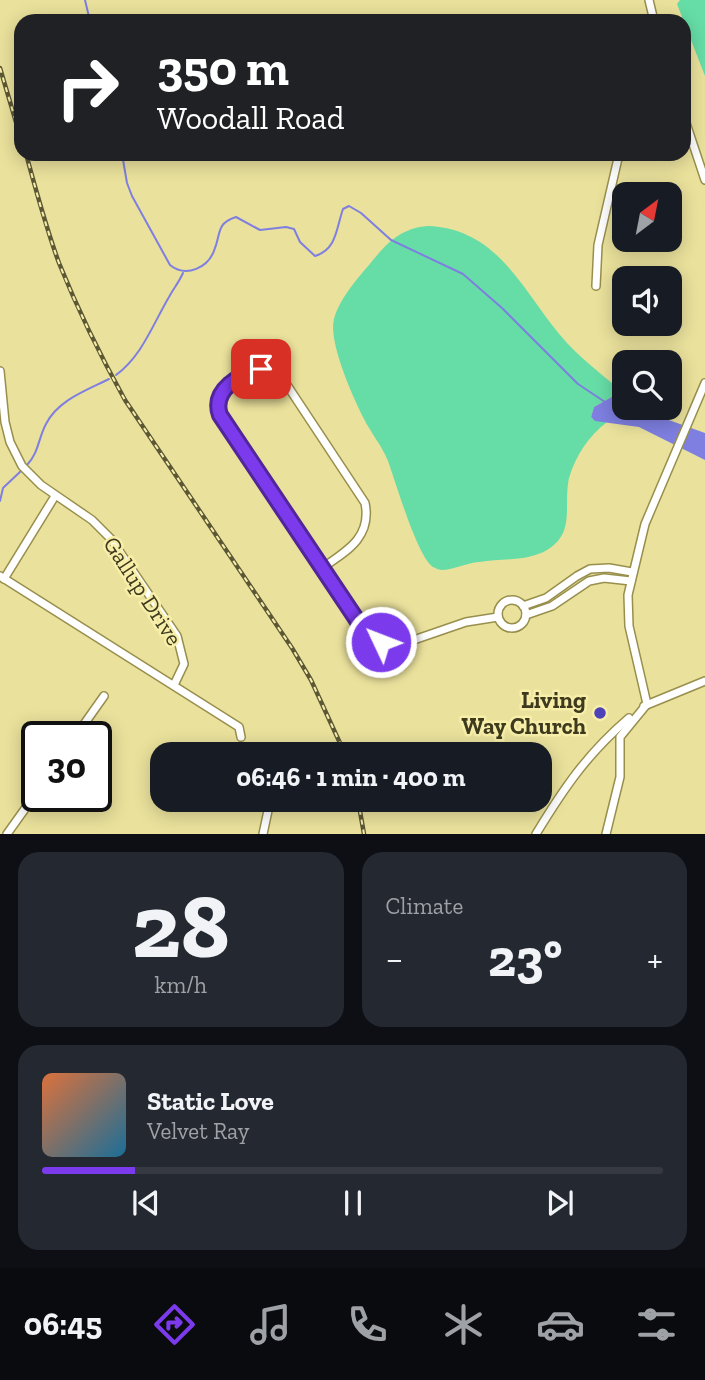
<!DOCTYPE html>
<html lang="en">
<head>
<meta charset="utf-8">
<style>
	body { margin:0; font-family:"Zilla Slab",serif; background:#242831; color:#f1f3f6; height:100vh; display:flex; flex-direction:column; font-size:26px; white-space:nowrap }
	* { box-sizing:border-box; margin:0 }
	p { font-size:23px; color:#9ea1a6 }
	.icon { flex:none; width:38px; height:38px; fill:none; stroke:currentColor; stroke-width:2; stroke-linecap:round; stroke-linejoin:round }
	.map { position:relative; height:834px; overflow:hidden }
	.panel { display:flex; flex-direction:column; gap:18px; padding:18px; background:#0d0f14; flex:1 }
	.panel>* { flex:none }
	.guide { position:absolute; left:14px; top:14px; width:677px; height:147px; border-radius:21px; box-shadow:0 4px 18px #0003; background:#202124; color:#fff; overflow:hidden }
	.needle { width:46px; rotate:32deg }
	.controls { position:absolute; left:612px; top:182px; display:grid; gap:14px }
	.controls a { display:grid; place-items:center; width:70px; height:70px; border-radius:14px; background:#171b24; box-shadow:0 4px 18px #0003; font-size:35px }
	.speed { position:absolute; left:21px; top:721px; display:flex; gap:14px; font-size:35px; font-weight:700; text-align:center }
	.speed>* { display:grid; place-content:center; width:91px; height:91px; border-radius:50%; background:#171b24; box-shadow:0 4px 18px #0003; line-height:1 }
	.speed .limit { border:4px solid #111; border-radius:10px; background:#fff; color:#111 }
	.pin { position:absolute; display:grid; place-items:center; width:60px; height:60px; color:#fff; margin:-30px; border-radius:14px; box-shadow:0 4px 10px #0006 }
	.me { position:absolute; width:77px; margin:-38px; rotate:313deg; stroke-linejoin:round; filter:drop-shadow(0 0 5px #0008) }
	.turn { display:flex; align-items:center; gap:24px; height:147px; padding:0 28px; font-size:32px }
	.turn .icon { width:91px; height:91px; stroke-width:2.5 }
	.turn b { display:block; font-size:49px; line-height:60px }
	.big { font-size:52px; font-weight:800; line-height:1.1 }
	.panel .card { flex:1; display:flex; flex-direction:column; justify-content:center; gap:10px; min-width:0; padding:0 24px; border-radius:21px; background:#242831 }
	.panel .dial { align-items:center; gap:0 }
	.dial b { font-size:91px; line-height:1 }
	.song { display:flex; align-items:center; gap:21px }
	.cover { width:84px; height:84px; border-radius:10px; background:linear-gradient(135deg,hsl(20 70% 55%),hsl(200 70% 35%)) }
	.played { height:7px; border-radius:4px; background:linear-gradient(90deg,#7c3aed 15%,#363941 15%) }
	.keys { display:flex; justify-content:space-around; direction:ltr }
	.heat { display:flex; justify-content:space-between; align-items:center; font-size:38px; direction:ltr }
	.panel .tiles { flex:1; display:grid; gap:18px; grid-template-columns:1fr 1fr }
	.card:last-child { grid-column:span 2 }
	.trip { position:absolute; left:150px; top:742px; width:402px; height:70px; border-radius:21px; background:#171b24; box-shadow:0 4px 18px #0003; font-weight:800; line-height:70px; text-align:center }
	.dock { display:flex; height:112px; justify-content:space-around; align-items:center; background:#090b0e; color:#9ea1a6 }
	.dock .icon { width:49px; height:49px }
	.dock .active { color:#7c3aed }
	.dock b { font-size:32px; color:#f1f3f6 }
	.map>svg:first-child { display:block }
	.green { fill:#66dda6 }
	.water { fill:#7e7fe0 }
	.lines { fill:none; stroke-linecap:round; stroke-linejoin:round }
	.stream { stroke:#7e7fe0; stroke-width:2 }
	.minor-casing { stroke:#988f4d; stroke-width:10 }
	.minor { stroke:#fff; stroke-width:7 }
	.rail-casing { stroke:#5c5734; stroke-width:4.5 }
	.rail { stroke:#f7eea9; stroke-width:2; stroke-dasharray:5; stroke-linecap:butt }
	.route-casing { stroke:#51269a; stroke-width:18 }
	.route { stroke:#7c3aed; stroke-width:12 }
	.poi-dot { fill:#4e42b9; stroke:#f7eea9; stroke-width:2.5 }
	.labels { text-anchor:middle; stroke-width:5; stroke-linejoin:round; paint-order:stroke }
	.street-label { font-size:23px; fill:#3e3a1e; stroke:#f7eea9 }
	.poi-label { font-size:23px; font-weight:bold; fill:#3e3a1e; stroke:#f7eea9; text-anchor:end }
</style>
</head>
<body>
<div class="map">
<svg width="705" height="834" viewBox="0 0 705 834">
	<rect width="100%" height="100%" fill="#eae19c"/>
	<g class="green">
		<polygon points="680,0 705,0 705,76 677,4"/>
		<path d="M428,226c74,3 96,70 139,117 17,18 38,34 57,50l-9,2 -21,12 -3,10 2,2 14,3c-19,15 -31,33 -38,56 -6,27 7,55 -22,72 -21,12 -45,8 -68,12 -12,1 -24,7 -36,8 -4,0 -6,-1 -10,-3 -16,-11 -37,-84 -45,-106 -6,-15 -17,-28 -24,-42 -11,-22 -36,-77 -30,-100 5,-19 22,-39 35,-54 17,-21 31,-37 59,-39z"/>
	</g>
	<polygon class="water" points="625,393 625,408 647,408 666,419 705,433 705,460 639,427 595,421 591,417 594,407 615,395"/>
	<g class="lines">
		<g class="stream">
			<polyline points="85,0 90,21"/>
			<path d="M122,154l5,29 5,13 38,69c16,13 39,3 45,-17 3,-7 3,-15 7,-22 3,-5 8,-7 14,-9l24,13 26,-3 8,2 6,13 15,14c22,-7 21,-27 28,-47l6,-3 12,7 30,27 72,34 39,34 76,76 27,18"/>
			<path d="M116,375c26,-19 37,-51 53,-78 5,-9 10,-15 14,-24"/>
			<path d="M27,465c12,-13 11,-26 19,-41 12,-24 41,-34 63,-45"/>
			<polyline points="0,501 3,488 22,470"/>
		</g>
		<defs>
			<g id="minor">
				<polyline points="649,0 654,21"/>
				<polyline points="684,117 705,180"/>
				<polyline points="596,286 598,245 619,154"/>
				<polyline points="0,371 5,422 10,442 22,466 41,485 92,520 111,539 177,636 184,664 174,685"/>
				<path d="M322,568l-103,-157 -1,-13 5,-9 31,-18 12,-2 15,7 84,127c7,34 -18,48 -43,65l43,64 19,12h18l64,-22 32,-5"/>
				<polyline points="0,576 239,727 241,737"/>
				<polyline points="4,579 55,496"/>
				<circle cx="512" cy="614" r="14"/>
				<polyline points="523,606 546,598 577,576 590,569 609,568 632,572"/>
				<polyline points="526,615 552,606 589,581 604,578 631,581"/>
				<polyline points="644,706 705,681"/>
				<polyline points="75,737 104,696"/>
				<polyline points="7,834 37,792"/>
				<polyline points="263,834 269,806"/>
				<path d="M536,834c28,-46 51,-80 93,-116"/>
				<polyline points="606,834 620,777 620,737 647,704 629,626 628,595 645,524 705,383"/>
			</g>
		</defs>
		<use href="#minor" class="minor-casing"/>
		<use href="#minor" class="minor"/>
		<defs>
			<g id="rail">
				<polyline points="0,68 21,139"/>
				<path d="M26,154c10,36 20,74 33,109 19,47 41,92 66,137l167,248 19,32 34,74"/>
				<polyline points="358,800 364,834"/>
			</g>
		</defs>
		<use href="#rail" class="rail-casing"/>
		<use href="#rail" class="rail"/>
	</g>
	<g class="lines">
		<defs>
			<path id="route" d="M261,369c-21,5 -50,21 -41,46l143,214 18,13"/>
		</defs>
		<use href="#route" class="route-casing"/>
		<use href="#route" class="route"/>
	</g>
	<circle class="poi-dot" cx="600" cy="713" r="7"/>
	<g class="labels">
		<g class="street-label">
			<text transform="translate(143 591) rotate(57)" y="8">Gallup Drive</text>
		</g>
		<g class="poi-label">
			<text x="586" y="708">Living<tspan x="586" dy="26">Way Church</tspan></text>
		</g>
	</g>
</svg>
<div class="controls">
<a><svg class="needle" viewBox="-14 -14 28 28"><path d="M0-13l5 13h-10z" fill="#e53935"/><path d="M0 13l5-13h-10z" fill="#9ea1a6"/></svg></a>
<a><svg class="icon" aria-label="sound" viewBox="0 0 24 24"><path d="M4 9h4l5-4v14l-5-4H4zM17 9q2 3 0 6"/></svg></a>
<a><svg class="icon" aria-label="search" viewBox="0 0 24 24"><circle cx="10" cy="10" r="6"/><path d="M15 15l6 6"/></svg></a>
</div>
<div class="speed"><div class="limit">30</div></div>
<div class="pin" style="left:261px;top:369px;background:#d93025"><svg class="icon" aria-label="arrive" viewBox="0 0 24 24"><path d="M6 21V4h12l-3 4 3 4H6"/></svg></div>
<svg class="me" style="left:381px;top:642px" viewBox="-20 -20 40 40"><circle r="17" fill="#7c3aed" stroke="#fff" stroke-width="3"/><path d="M0-11L8 9 0 5-8 9z" fill="#fff"/></svg>
<div class="trip">06:46 · 1 min · 400 m</div>
<div class="guide">
<div class="turn"><svg class="icon" aria-label="right" viewBox="0 0 24 24"><path d="M7 20v-9h11M14 6l5 5-5 5"/></svg><div><b>350 m</b>Woodall Road</div></div>
</div>
</div>
<section class="panel">
<div class="tiles">
<div class="card dial"><b>28</b><p>km/h</p></div>
<div class="card"><p>Climate</p>
<div class="heat"><a>−</a><b class="big">23°</b><a>+</a></div>
</div>
<div class="card">
<div class="song"><i class="cover"></i><div><b>Static Love</b><p>Velvet Ray</p></div></div>
<div class="played"></div>
<div class="keys"><svg class="icon" aria-label="previous" viewBox="0 0 24 24"><path d="M18 5L8 12l10 7zM5 5v14"/></svg><svg class="icon" aria-label="pause" viewBox="0 0 24 24"><path d="M8 5v14M16 5v14"/></svg><svg class="icon" aria-label="next" viewBox="0 0 24 24"><path d="M6 5l10 7-10 7zM19 5v14"/></svg></div>
</div>
</div>
</section>
<nav class="dock">
<b>06:45</b>
<svg class="icon active" aria-label="directions" viewBox="0 0 24 24"><path d="M12 3l9 9-9 9-9-9zM9 14v-3h6M13 9l2 2-2 2"/></svg>
<svg class="icon" aria-label="music" viewBox="0 0 24 24"><path d="M9 18V5l10-2v13"/><circle cx="6" cy="18" r="3"/><circle cx="16" cy="16" r="3"/></svg>
<svg class="icon" aria-label="phone" viewBox="0 0 24 24"><path d="M5 4h4l2 5-3 2q2 4 5 5l2-3 5 2v4C11 20 4 13 5 4z"/></svg>
<svg class="icon" aria-label="climate" viewBox="0 0 24 24"><path d="M12 3v18M4 7l16 10M4 17L20 7"/></svg>
<svg class="icon" aria-label="car" viewBox="0 0 24 24"><path d="M5 17H2v-5l4-1 3-4h7l3 4 3 1v5h-3M9 17h6M6 11h13"/><circle cx="7" cy="17" r="2"/><circle cx="17" cy="17" r="2"/></svg>
<svg class="icon" aria-label="filters" viewBox="0 0 24 24"><path d="M4 7h16M4 17h16"/><circle cx="9" cy="7" r="2"/><circle cx="15" cy="17" r="2"/></svg>
</nav>
</body>
</html>
